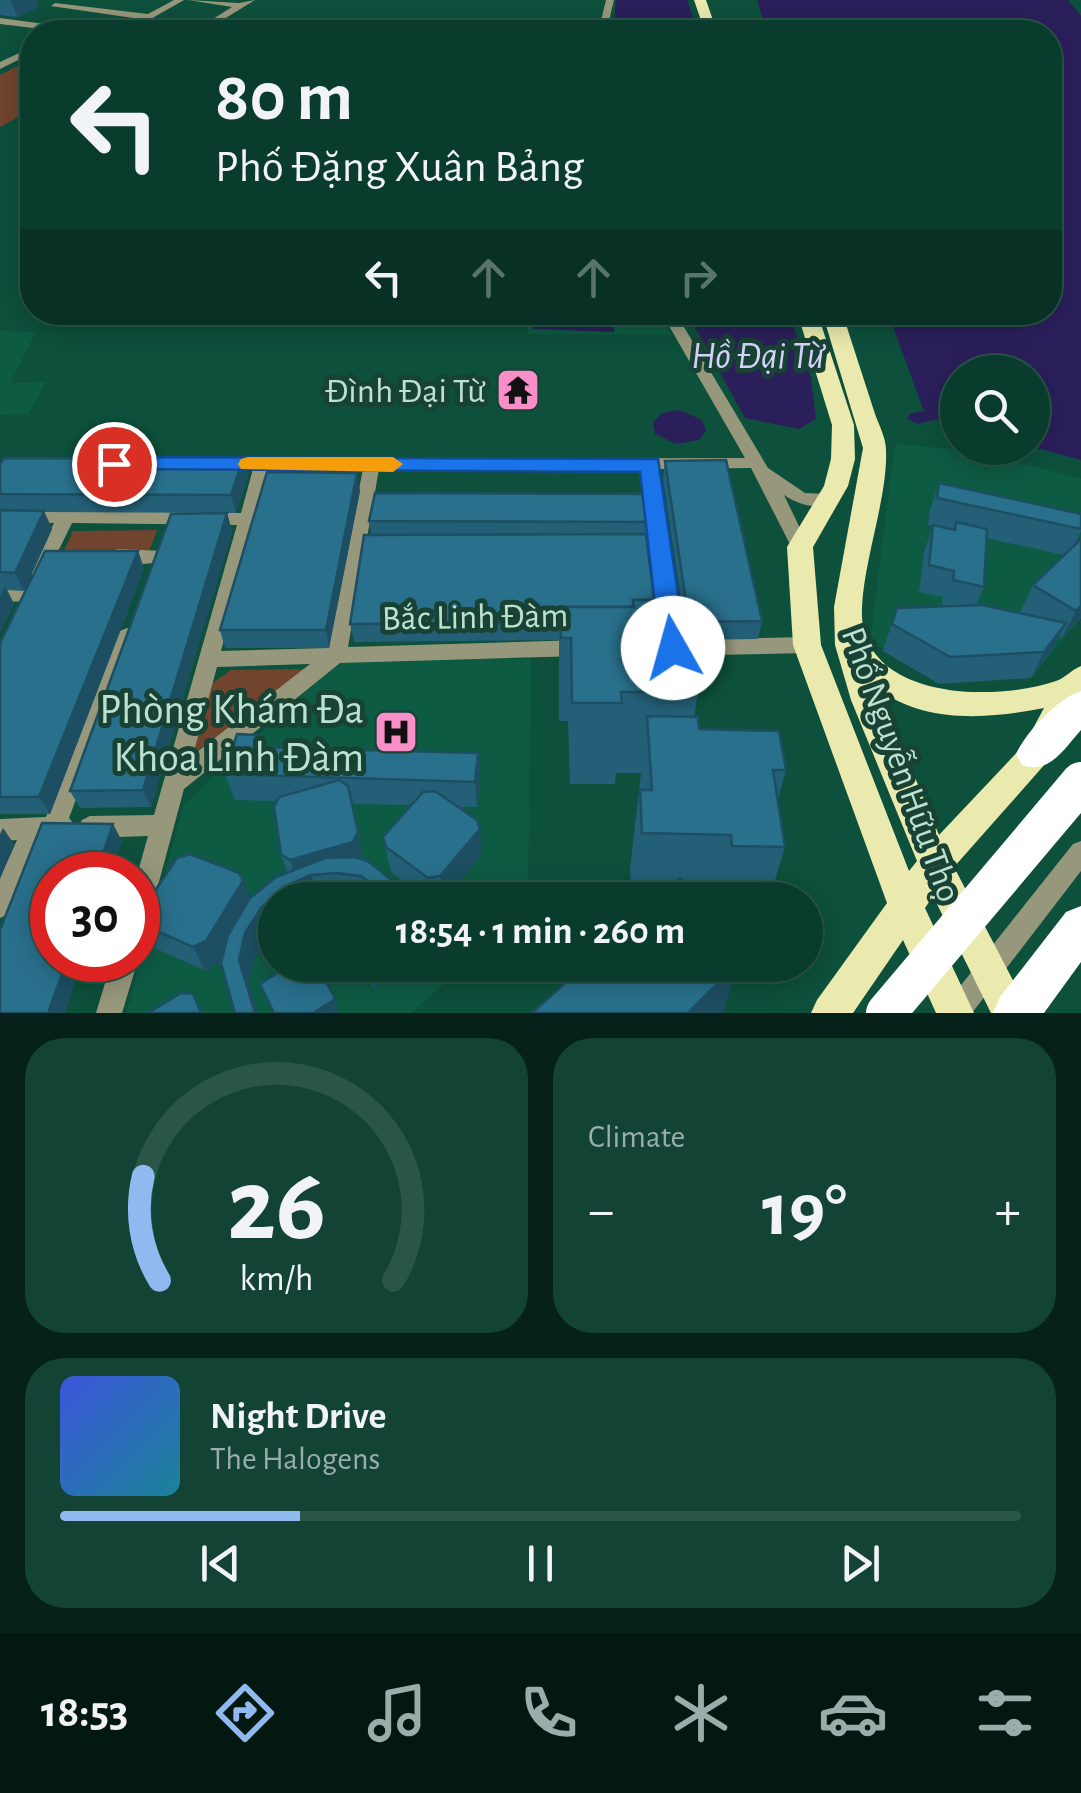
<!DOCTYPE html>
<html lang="en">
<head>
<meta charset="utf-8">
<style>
	body { margin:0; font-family:"Alegreya Sans",sans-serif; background:#134335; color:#f1f3f6; height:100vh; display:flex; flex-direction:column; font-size:38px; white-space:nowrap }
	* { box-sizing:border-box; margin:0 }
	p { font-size:32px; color:#99adaa }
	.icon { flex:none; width:55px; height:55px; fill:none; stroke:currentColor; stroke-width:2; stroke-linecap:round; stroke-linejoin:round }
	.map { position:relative; height:1013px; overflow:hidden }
	.panel { display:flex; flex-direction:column; gap:25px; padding:25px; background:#062119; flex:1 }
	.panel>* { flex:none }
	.banner { position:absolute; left:20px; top:20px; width:1042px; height:305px; border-radius:40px; box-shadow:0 5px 25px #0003,0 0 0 2px #2a5649; background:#0a3c2d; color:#f1f3f6; overflow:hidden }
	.controls { position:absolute; left:940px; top:355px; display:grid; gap:20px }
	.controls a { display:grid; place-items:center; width:110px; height:110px; border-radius:50%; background:#0a3c2d; box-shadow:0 5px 25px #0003,0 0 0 2px #2a5649; font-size:50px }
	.speed { position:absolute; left:30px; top:852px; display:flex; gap:20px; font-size:50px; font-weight:700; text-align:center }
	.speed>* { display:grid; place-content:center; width:130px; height:130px; border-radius:50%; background:#0a3c2d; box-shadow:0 5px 25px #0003,0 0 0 2px #2a5649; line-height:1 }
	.speed .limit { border:15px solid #d22; background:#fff; color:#111 }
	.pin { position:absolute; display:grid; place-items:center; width:85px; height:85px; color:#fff; margin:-42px; border:5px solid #fff; border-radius:50%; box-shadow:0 2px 10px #0007 }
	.me { position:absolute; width:110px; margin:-55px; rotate:353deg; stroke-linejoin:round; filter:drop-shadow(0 0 8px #0008) }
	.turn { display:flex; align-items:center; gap:35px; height:210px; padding:0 30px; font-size:45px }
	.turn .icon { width:130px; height:130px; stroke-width:2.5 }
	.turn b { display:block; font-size:70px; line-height:85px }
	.lanes { display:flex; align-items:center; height:95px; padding:0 30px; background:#0003; justify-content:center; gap:50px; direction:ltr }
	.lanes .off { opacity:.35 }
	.big { font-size:75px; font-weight:600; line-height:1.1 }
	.panel .card { flex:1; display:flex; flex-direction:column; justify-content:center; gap:15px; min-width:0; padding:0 35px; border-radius:40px; background:#134335 }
	.panel .dial { align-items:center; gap:0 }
	.dial svg { height:260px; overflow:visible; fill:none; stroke:#2a5649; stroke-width:7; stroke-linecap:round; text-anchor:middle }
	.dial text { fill:#f1f3f6; stroke:none }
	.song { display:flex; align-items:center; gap:30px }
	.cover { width:120px; height:120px; border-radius:15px; background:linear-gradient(135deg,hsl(230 70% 55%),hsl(190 70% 35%)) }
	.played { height:10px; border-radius:5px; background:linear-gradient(90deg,#90b9f0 25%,#2a5649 25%) }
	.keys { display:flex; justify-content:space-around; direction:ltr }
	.heat { display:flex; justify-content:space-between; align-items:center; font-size:55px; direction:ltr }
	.panel .tiles { flex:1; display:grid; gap:25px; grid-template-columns:1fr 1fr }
	.card:last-child { grid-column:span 2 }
	.trip { position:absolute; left:258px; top:882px; width:565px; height:100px; border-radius:50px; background:#0a3c2d; box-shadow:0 5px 25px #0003,0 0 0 2px #2a5649; font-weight:600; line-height:100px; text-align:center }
	.dock { display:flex; height:160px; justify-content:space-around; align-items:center; background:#041812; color:#99adaa }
	.dock .icon { width:70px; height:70px }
	.dock .on { color:#90b9f0 }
	.dock b { font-size:45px; color:#f1f3f6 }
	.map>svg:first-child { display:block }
	.built { fill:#0e5b44 }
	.green { fill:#70442d }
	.water { fill:#2b1f5b }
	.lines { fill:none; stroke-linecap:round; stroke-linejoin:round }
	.canal { fill:#2b1f5b; fill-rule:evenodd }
	.minor { fill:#97987b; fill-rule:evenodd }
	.major { fill:#eaeaae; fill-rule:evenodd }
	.highway { fill:#fff; fill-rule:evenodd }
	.highway-bridge { stroke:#fff; stroke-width:40 }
	.wall { fill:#236078; fill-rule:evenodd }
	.shaded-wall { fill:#1d4e62 }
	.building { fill:#29708c; stroke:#1d4e62; stroke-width:2.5 }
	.route { fill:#1a73e8; stroke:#114b97; stroke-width:2.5 }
	.slow { fill:#f59e0b }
	.labels { text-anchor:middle; stroke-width:10; stroke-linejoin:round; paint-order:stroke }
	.poi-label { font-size:35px; fill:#bce1d1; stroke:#184234; text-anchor:end }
	.street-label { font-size:35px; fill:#bce1d1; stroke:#184234 }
	.water-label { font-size:38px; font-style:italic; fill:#d4d2f9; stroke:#184234 }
	.near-poi-label { font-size:42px; fill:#bce1d1; stroke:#184234; text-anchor:end }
</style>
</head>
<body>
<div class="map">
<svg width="1081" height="1013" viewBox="0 0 1081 1013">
	<rect width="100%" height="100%" fill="#0d503c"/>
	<g class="built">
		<polygon points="657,312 671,335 527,334 530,313"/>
		<polygon points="0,331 36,332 10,383 46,382 28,414 0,415"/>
		<polygon points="895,444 977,451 1081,479 1081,618 1031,678 939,684 870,641"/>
		<polygon points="341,658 531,659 528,900 275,900 275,965 465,965 411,1013 126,1013 184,805"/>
	</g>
	<g class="green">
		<polygon points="26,62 32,63 32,109 0,127 0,75"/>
		<polygon points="157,530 149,552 63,553 73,531"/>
		<polygon points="311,669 194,753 211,684 231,670"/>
	</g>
	<g class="water">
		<polygon points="616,0 687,0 698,32 619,32 614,23"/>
		<polygon points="757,0 1068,0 1081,16 1081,460 1033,447 1032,372 958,372 957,426 940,421 923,409 888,313 1050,312 1050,32 767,32"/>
		<polygon points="535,313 614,313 614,332 533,329"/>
		<polygon points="687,313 789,313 811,378 816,419 799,429 745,418"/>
		<polygon points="679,410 702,420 706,430 699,440 676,444 655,434 653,422 662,413"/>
	</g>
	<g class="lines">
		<polygon class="canal" points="931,409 941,415 938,419 917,424 907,418 910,414"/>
		<g class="minor">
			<polygon points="174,0 184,0 128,32 117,32 140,19 51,6 55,3 148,14"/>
			<polygon points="188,0 239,3 255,0 203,32 192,32 232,7"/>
			<polygon points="606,0 614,0 608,25 611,32 603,32 600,25"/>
			<polygon points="0,18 82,29 87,32 66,32 0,24"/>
			<polygon points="32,47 32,53 0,69 0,62"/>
			<polygon points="32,115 32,123 26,127 18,127 18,123"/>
			<path d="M661,312h14l93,156 37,25 23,1 9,6c-14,12 -39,5 -53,-5l25,52 -3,5h-12l-43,-84 -92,1 21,154 -3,5 -7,2 -7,-2 -3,-5 -8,-72h-25l-9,-6 9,-6h23l-8,-70h-263l-31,178 233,-7 7,2 3,6 -3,6 -7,2 -241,7 -156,126 -34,126 -3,8 -9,4 -1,-52 11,-39 -58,2 -8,-4 -4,-7 4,-7 8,-4 64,-1 83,-290 -165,-2 -26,53h-14l-2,-5 24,-48 -54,-1v-12l241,3 12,-44 -39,-1 -2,-4 2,-4 6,-1 525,-1zM270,469h93l-35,179 -107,3zM310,664l-117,91 24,-88z"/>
			<path d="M118,549l46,2 3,5 -3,5c-15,4 -37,4 -52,0l-3,-5 3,-5z"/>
			<polygon points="0,588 35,591 38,596 35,601 0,602"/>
			<polygon points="127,628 134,631 137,636 69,818 76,827 72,834 41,839 9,914 0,918 0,878 17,840 0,841 0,819 46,817 117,636 120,631"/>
			<polygon points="807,637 814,640 817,645 814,650 807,653 662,656 655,654 652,648 655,642 662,640"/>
			<polygon points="1081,841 1081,871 972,1013 942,1013 946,1004 1073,844"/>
			<polygon points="138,959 138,960 122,1013 96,1013 112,960"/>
		</g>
		<g class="major">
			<polygon points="694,0 706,0 717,32 705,32"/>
			<path d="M797,312h20l37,113 1,34 -7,27 -35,61 8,98 88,226 8,-10 -66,-161 -16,-55 -1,-38 29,-159 -41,-136h20c11,34 22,68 33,102 4,11 11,24 11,36 2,46 -22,109 -24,157 -5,92 130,96 194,74 9,-3 15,-11 25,-15v32l-35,65 -92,104 76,146h-39l-58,-117 -8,12 49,105h-38l-33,-73 -50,73h-42l6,-13 70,-97 -94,-258 -6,-98 37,-61 7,-27 1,-34zM878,689c47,35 112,30 166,19l-20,37 -85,90z"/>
		</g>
		<g class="highway">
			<path d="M1081,691v39c-17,19 -32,45 -59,35l-6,-11c11,-23 41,-55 65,-63z"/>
			<polygon points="1081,906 1081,962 1044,1013 993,1013 1000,997 1066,912"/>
		</g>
		<polyline class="highway-bridge" points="886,1013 1081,782"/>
	</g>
	<g class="wall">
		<polygon points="0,0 36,0 39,7 17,17 0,15"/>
		<polygon points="665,461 762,621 758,639 687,640 663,479"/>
		<polygon points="0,464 248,476 236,513 44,512 52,529 24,591 7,590 14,604 0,632"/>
		<path d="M939,483l142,31v17l-8,16 8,-8v79l-19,20 -3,-2 -7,14 -21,28 -92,6 -56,-33 14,-43 45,-2 1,-9 -24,-5 5,-40 9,-26 -5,-1 2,-15zM986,538l78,17 -31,30 -13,27 3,2 -47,-9 8,-18z"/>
		<polygon points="360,491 329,648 225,648 220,630"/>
		<polygon points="227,513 232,531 151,807 80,808 70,791"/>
		<polygon points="369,521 654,522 652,540 647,540 654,600 698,692 694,717 699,729 786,770 778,799 785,847 769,900 632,900 630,869 641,773 616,773 615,784 570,784 568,721 559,721 559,640 354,642 350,624 371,535"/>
		<polygon points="138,551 144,569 50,814 0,814 0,643"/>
		<polygon points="257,735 261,747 478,753 480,779 477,807 458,807 482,854 444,900 429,900 391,872 383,837 411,805 352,804 363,858 362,860 406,900 363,900 343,897 318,900 275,900 271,931 255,957 249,983 222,957 217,965 205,970 156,949 138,916 250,898 287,872 281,854 276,801 235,800 225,774"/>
		<polygon points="351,965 396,965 375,988"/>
	</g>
	<g class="shaded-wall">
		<polygon points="11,0 36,0 39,7 17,17"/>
		<polygon points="243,459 248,476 236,513 231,495"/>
		<polygon points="357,473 360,491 329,648 326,630"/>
		<polygon points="44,511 52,529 24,591 15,573"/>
		<polygon points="227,513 232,531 151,807 143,790"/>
		<polygon points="138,551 144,569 50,814 39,797"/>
		<polygon points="5,586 14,604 0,632 0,596"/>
		<polygon points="1081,606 1081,618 1062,638 1076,611"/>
		<polygon points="1066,623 1052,650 1031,678 1044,652"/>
		<polygon points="257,735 265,761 254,747"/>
		<polygon points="478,753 480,779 477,807 475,782"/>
		<polygon points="348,786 363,858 359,866 311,875 318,900 275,900 275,928 255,957 249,983 258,1013 255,1013 239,960 245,933 262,907 283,887 297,881 290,860"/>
		<polygon points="113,824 122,841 111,875 96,875"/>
		<polygon points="3,828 14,844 0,879 0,834"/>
		<polygon points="480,829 482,854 444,900 440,876"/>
		<polygon points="243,881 253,906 217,965 205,970 193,947"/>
		<polygon points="405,891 406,900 397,900"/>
		<polygon points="67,960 83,960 65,1013 48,1013"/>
		<polygon points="378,965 396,965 375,988 371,972"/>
		<polygon points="736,965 738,965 723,1013 688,1013"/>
		<polygon points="335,999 339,1013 313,1013"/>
	</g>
	<g class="building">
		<polygon points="4,458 243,459 231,495 0,494 0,464"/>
		<polygon points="726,460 762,621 689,622 665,461"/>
		<polygon points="267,472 357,473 326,630 220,630"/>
		<polygon points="939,483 1081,514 1081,529 937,498"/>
		<polygon points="375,493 651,494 654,522 369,521"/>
		<polygon points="0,510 44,511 15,573 0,572"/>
		<polygon points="227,513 143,790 70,791 171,514"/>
		<polygon points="956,522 987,529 984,587 953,580 954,571 929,565 933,525 955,530"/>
		<polygon points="646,534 654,600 633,600 633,607 560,607 560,622 350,624 364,535"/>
		<polygon points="1081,539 1081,606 1076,611 1033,585"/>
		<polygon points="45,551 138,551 39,797 0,797 0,643"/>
		<polygon points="633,600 676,600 683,657 694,657 698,692 621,692 622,703 572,703 571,638 561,638 560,607 634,607"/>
		<polygon points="982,605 1066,623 1044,652 950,657 892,624 897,608"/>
		<polygon points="647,716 698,717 699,729 779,731 786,770 773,770 785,847 732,846 731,835 642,833 640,790 652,790"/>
		<polygon points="237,734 257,735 254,747 478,753 475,782 225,774"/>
		<polygon points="339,780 348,786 358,832 353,842 290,860 281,854 274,807 279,797"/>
		<polygon points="435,791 477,820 480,829 440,876 428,878 386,847 383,837 423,792"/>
		<polygon points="42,823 113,824 96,875 52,875 52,960 67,960 48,1013 0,1013 0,930"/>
		<polygon points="190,854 239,873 243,881 206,941 193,947 143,925 138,916 177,858"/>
		<polygon points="355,857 369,862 405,891 397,900 393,900 361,876 336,873 311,875 283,887 262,907 245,933 239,960 255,1013 235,1013 221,963 228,935 250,898 276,877 325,858"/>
		<polygon points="680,878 703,900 656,900"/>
		<polygon points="290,965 317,965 335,999 313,1013 274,1013 260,984"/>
		<polygon points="363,965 378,965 371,972"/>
		<polygon points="585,965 736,965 688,1013 532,1013"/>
		<polygon points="181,993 193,994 201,1013 148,1013"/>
	</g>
	<polygon class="route" points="114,457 658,459 686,648 682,655 664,655 660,648 640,472 107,469 103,464"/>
	<polygon class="slow" points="248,457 393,457 403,464 393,472 241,469 238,464 241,459"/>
	<defs>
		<symbol id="temple-square" viewBox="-11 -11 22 22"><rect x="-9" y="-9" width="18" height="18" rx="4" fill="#f98fc8" stroke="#184234"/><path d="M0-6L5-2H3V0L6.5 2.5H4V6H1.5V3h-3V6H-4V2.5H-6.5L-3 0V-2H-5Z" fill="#111"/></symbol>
		<symbol id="hospital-square" viewBox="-11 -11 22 22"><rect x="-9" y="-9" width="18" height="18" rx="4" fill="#f98fc8" stroke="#184234"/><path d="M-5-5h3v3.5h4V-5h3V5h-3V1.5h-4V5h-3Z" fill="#111"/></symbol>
	</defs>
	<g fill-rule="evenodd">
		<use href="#temple-square" x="493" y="365" width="50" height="50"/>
		<use href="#hospital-square" x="371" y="707" width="50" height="50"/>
	</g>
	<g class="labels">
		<g class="poi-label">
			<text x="486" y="402">Đình Đại Từ</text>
		</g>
		<g class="street-label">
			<text transform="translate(475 616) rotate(-1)" y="12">Bắc Linh Đàm</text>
			<text transform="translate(902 764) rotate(70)" y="12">Phố Nguyễn Hữu Thọ</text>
		</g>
		<g class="water-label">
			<text x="758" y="368">Hồ Đại Từ</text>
		</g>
		<g class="near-poi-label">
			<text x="364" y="723">Phòng Khám Đa<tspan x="364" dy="48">Khoa Linh Đàm</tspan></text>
		</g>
	</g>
</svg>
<div class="controls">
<a><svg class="icon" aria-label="search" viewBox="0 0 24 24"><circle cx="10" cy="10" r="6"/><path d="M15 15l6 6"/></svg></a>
</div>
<div class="speed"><div class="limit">30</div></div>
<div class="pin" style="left:114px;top:464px;background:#d93025"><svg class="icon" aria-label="arrive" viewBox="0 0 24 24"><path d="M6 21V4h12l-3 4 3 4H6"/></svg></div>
<svg class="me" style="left:673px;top:648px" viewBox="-20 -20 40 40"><circle r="19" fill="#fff"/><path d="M0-13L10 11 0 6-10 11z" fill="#1a73e8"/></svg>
<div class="trip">18:54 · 1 min · 260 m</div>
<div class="banner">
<div class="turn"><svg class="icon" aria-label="left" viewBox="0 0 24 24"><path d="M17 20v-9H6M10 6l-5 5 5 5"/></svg><div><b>80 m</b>Phố Đặng Xuân Bảng</div></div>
<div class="lanes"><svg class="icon" aria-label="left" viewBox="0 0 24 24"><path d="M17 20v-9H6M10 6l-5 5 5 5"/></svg><svg class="icon off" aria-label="ahead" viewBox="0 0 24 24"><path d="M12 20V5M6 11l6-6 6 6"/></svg><svg class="icon off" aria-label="ahead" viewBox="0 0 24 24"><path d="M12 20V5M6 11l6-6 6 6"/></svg><svg class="icon off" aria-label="right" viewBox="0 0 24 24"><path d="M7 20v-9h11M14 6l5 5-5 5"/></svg></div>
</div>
</div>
<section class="panel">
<div class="tiles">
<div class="card dial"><svg viewBox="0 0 100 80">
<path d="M14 69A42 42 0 1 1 86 69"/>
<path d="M14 69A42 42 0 0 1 9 37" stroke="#90b9f0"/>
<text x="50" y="56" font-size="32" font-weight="700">26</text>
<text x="50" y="72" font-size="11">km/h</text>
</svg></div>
<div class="card"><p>Climate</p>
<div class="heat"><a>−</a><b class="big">19°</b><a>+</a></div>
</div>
<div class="card">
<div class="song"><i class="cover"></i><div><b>Night Drive</b><p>The Halogens</p></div></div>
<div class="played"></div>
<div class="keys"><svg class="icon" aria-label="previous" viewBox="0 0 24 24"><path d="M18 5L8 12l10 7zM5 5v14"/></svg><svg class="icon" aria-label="pause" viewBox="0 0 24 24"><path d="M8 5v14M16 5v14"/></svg><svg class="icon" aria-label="next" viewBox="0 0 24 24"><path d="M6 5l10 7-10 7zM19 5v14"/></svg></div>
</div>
</div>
</section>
<nav class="dock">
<b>18:53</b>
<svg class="icon on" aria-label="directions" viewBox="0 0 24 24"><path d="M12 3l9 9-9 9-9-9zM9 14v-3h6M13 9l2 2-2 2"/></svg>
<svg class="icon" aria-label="music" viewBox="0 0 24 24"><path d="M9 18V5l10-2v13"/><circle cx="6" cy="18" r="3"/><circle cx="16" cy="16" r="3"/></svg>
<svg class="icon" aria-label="phone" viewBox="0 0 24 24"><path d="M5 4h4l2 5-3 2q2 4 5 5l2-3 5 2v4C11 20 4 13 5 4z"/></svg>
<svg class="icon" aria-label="climate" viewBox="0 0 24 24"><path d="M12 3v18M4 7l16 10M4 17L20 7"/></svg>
<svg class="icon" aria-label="car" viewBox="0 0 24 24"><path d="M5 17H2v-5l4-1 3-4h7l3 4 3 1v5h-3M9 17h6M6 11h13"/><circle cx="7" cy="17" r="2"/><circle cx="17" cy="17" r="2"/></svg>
<svg class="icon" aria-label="filters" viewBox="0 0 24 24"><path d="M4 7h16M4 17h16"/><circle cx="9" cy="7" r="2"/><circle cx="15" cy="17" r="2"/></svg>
</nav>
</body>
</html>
